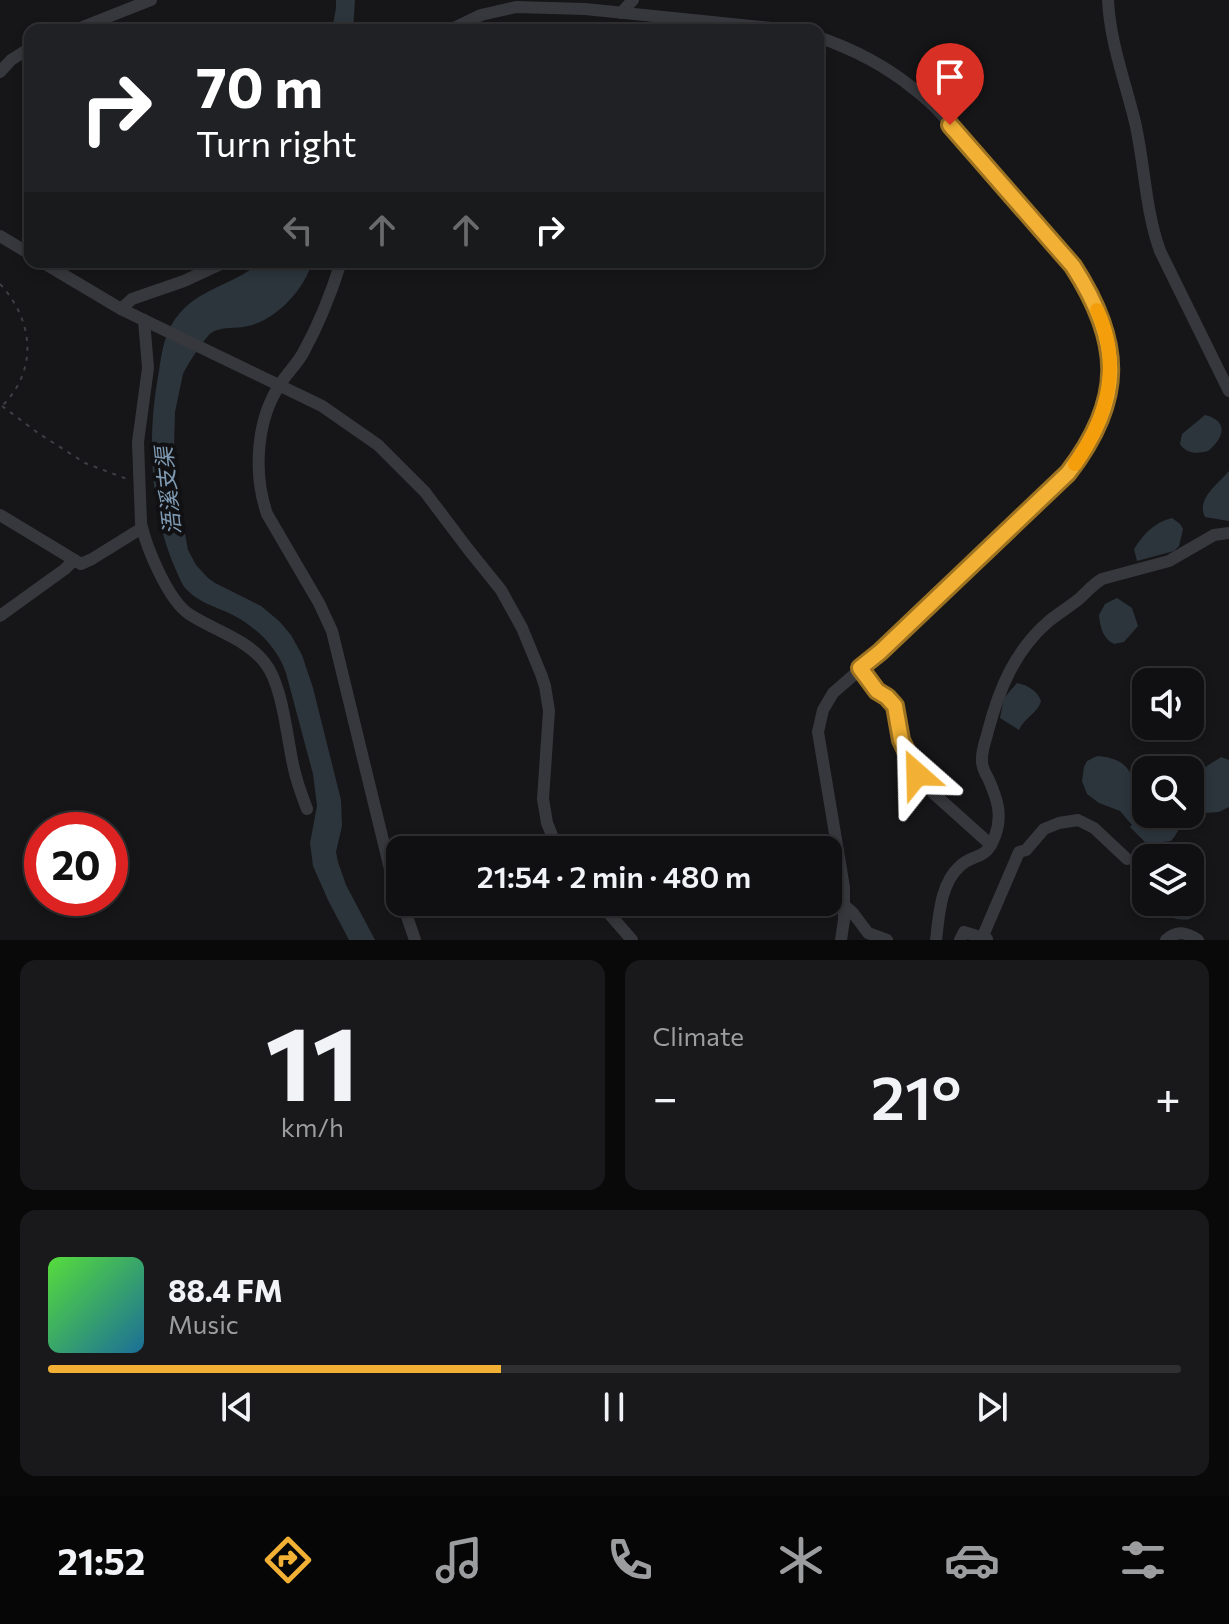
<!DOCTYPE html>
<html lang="en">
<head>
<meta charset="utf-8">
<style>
	body { margin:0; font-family:Commissioner,"Noto Sans SC",sans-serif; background:#19191b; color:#f1f3f6; height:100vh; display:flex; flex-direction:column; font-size:30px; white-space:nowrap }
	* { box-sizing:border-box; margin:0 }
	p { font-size:26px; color:#9c9d9f }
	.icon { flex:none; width:44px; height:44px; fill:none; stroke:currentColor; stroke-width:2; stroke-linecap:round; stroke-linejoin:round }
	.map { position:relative; height:940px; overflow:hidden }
	.sheet { display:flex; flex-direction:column; gap:20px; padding:20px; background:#09090a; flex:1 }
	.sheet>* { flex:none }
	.hud { position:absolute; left:24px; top:24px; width:800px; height:244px; border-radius:16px; box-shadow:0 4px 12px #0003,0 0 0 2px #303032; background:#202124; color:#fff; overflow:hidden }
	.controls { position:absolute; left:1132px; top:668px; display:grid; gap:16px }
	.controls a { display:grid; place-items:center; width:72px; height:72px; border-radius:16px; background:#101012; box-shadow:0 4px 12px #0003,0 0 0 2px #303032; font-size:40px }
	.speed { position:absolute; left:24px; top:812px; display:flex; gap:16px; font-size:40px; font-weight:700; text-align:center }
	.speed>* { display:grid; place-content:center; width:104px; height:104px; border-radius:50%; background:#101012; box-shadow:0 4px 12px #0003,0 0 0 2px #303032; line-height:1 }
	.speed .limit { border:12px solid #d22; background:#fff; color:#111 }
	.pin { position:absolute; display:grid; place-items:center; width:68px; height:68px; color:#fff; margin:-82px -34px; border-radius:50% 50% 50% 0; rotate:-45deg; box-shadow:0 0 8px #0007 }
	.pin .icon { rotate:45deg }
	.me { position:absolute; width:88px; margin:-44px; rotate:335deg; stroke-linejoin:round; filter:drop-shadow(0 0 6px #0008) }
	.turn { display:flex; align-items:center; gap:28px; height:168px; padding:0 40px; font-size:36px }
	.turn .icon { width:104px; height:104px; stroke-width:2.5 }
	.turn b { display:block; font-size:56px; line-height:68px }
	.lanes { display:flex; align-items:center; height:76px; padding:0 40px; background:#0003; justify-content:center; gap:40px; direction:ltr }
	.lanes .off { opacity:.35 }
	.big { font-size:60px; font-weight:600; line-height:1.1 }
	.sheet .tile { flex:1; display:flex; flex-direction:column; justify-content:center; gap:12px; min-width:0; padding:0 28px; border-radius:16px; background:#19191b }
	.sheet .dial { align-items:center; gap:0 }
	.dial b { font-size:104px; line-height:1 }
	.song { display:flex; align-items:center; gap:24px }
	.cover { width:96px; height:96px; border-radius:12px; background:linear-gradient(135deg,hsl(110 70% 55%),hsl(200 70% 35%)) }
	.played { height:8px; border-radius:4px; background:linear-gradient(90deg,#f2b134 40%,#303032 40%) }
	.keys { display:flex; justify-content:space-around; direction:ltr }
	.heat { display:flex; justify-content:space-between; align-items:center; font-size:44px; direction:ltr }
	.sheet .tiles { flex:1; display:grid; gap:20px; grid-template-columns:1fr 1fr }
	.tile:last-child { grid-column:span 2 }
	.trip { position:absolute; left:386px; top:836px; width:456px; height:80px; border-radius:16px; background:#101012; box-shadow:0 4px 12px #0003,0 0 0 2px #303032; font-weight:600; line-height:80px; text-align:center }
	.tab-bar { display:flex; height:128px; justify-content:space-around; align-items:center; background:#060607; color:#9c9d9f }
	.tab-bar .icon { width:56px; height:56px }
	.tab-bar .selected { color:#f2b134 }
	.tab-bar b { font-size:36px; color:#f1f3f6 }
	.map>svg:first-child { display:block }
	.water { fill:#2c353c }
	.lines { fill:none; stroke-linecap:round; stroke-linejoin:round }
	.path { stroke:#3d3f44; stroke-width:2; stroke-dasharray:4 6; stroke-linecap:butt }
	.minor { stroke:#37383d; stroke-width:12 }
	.route-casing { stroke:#9d7322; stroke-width:20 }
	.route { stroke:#f2b134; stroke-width:14 }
	.slow { stroke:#f59e0b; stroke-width:14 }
	.labels { text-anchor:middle; stroke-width:8; stroke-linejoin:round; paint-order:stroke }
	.water-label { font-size:22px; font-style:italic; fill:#7f9bb3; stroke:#111113 }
</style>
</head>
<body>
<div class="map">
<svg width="1229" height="940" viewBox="0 0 1229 940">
	<rect width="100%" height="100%" fill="#161618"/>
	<g class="water">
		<polygon points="336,0 355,0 353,30 332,30 336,8"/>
		<path d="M260,262h52c-7,27 -36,58 -64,64 -12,3 -27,0 -37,7 -7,6 -24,32 -28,41l-8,38 -1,37 5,51 9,50 8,15 12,13 7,5 46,23 18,15 12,14 11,20 11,33 28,112 1,26 -6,26 2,10 8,23 29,55h-26l-21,-40 -15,-34 -3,-23 7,-37 -4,-32 -27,-101c-9,-27 -32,-48 -57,-60 -16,-7 -30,-11 -42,-23 -6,-6 -8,-14 -12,-22 -26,-60 -28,-134 -16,-197 3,-21 6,-41 20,-57 21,-26 57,-30 81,-52z"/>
		<path d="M1205,415c24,6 19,23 3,36 -10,3 -22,3 -28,-7l2,-10z"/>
		<path d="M1229,471v50l-24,-4c-9,-18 13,-33 24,-46z"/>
		<path d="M1172,518l8,6 3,5 -4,17 -5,5 -37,10 -3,-12c9,-14 20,-27 38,-31z"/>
		<path d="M1117,598l15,10 6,18 -14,16 -10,2c-11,-5 -14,-17 -15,-29l6,-11z"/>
		<path d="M1017,683c10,2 20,7 24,18 -3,12 -17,17 -22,29l-19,-12 4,-20z"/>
		<path d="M1097,756c13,1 27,4 34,18 5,9 -3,9 5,18l10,-3v25h31c6,10 1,19 -6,27l-24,3 -17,-17 2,-2 -12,-14 -21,-8 -12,-9 -5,-13 2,-14 3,-6z"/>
		<path d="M1221,757l8,3v47l-10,5 -14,1c-10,-9 -16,-27 -7,-39 5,-7 16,-12 23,-17z"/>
		<path d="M1190,901l4,14 -4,4c-13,2 -26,-1 -29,-17z"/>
	</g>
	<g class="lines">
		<g class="path">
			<path d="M0,284c35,38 38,88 0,124"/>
			<polyline points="2,406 38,433 85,463 127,479"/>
		</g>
		<g class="minor">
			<path d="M1108,0c2,42 17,81 27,122 10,44 10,87 25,129l69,140"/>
			<polyline points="621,13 633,0"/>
			<polyline points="75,30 151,0"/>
			<polyline points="450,30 481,15 516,7 585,9 790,30"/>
			<path d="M818,37c35,12 68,29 96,52 29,22 51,53 75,80 43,50 112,114 121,180 6,45 -15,90 -42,124l-188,179 -47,41 -10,17 -5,22 26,155v33l-3,20"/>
			<polyline points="0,72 11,60 30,48"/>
			<polyline points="0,236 30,254"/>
			<polyline points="42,262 121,309 322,406 378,445 425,492 468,549 501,590 522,628 541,674 545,686 549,711 543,799 547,823 558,850"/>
			<path d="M341,262c-10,32 -22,62 -38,91 -6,11 -15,19 -22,30 -25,36 -28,90 -14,131l52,89 13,28 58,238 10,28"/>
			<polyline points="121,309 132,299 184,281 225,262"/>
			<path d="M144,320l4,48 -10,74 3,81c5,24 27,77 48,91 24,16 58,25 76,49 18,22 22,77 29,106 3,13 8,27 13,40"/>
			<polyline points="0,515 81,564 92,559 142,528"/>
			<polyline points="0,616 65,569 74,560"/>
			<polyline points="860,668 877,691 887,697 895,706 901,740 917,774 932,792 991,845"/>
			<polyline points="402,902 415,940"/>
			<polyline points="599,902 632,940"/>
			<polyline points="844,905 853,913 868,933 887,940"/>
			<polyline points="982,938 1019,852 1026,850 1044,829 1059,823 1078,820 1094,828 1127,859"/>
			<path d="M936,940c3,-24 4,-56 24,-74 16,-14 25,-4 35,-30 8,-21 2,-38 -7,-58 -3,-5 -6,-11 -6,-17 -1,-10 4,-21 6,-30 11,-42 27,-81 61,-110 10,-8 20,-14 30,-22 8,-7 13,-14 23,-20l67,-18 45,-26 15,-2"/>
			<polyline points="960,940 964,932 987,939"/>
			<path d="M1166,940c11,-10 20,-8 32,0"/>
		</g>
	</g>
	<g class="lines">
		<defs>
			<path id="route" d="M917,774l-16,-34 -6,-34 -8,-9 -10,-6 -17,-23 20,-16 188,-179c57,-74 54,-131 5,-207l-123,-141"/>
		</defs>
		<use href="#route" class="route-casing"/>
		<use href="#route" class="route"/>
		<path class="slow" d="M1075,464c33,-47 47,-100 22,-154"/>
	</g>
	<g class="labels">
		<g class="water-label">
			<text transform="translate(168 491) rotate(-96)" y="8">浯溪支渠</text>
		</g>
	</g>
</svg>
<div class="controls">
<a><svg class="icon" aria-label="sound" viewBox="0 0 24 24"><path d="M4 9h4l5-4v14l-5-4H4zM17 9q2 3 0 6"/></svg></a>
<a><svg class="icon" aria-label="search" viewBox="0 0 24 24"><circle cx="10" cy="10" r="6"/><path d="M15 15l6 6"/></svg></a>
<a><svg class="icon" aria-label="layers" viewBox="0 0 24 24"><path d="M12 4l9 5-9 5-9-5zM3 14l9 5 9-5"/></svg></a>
</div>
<div class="speed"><div class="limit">20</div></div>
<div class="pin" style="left:950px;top:125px;background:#d93025"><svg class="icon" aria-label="arrive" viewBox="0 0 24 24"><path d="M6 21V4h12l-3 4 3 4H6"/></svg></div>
<svg class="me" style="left:917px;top:774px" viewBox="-20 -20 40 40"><path d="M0-17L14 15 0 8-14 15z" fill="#f2b134" stroke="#fff" stroke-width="4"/></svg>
<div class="trip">21:54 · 2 min · 480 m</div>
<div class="hud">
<div class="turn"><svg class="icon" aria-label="right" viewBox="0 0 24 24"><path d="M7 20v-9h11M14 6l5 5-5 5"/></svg><div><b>70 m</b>Turn right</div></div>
<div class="lanes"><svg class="icon off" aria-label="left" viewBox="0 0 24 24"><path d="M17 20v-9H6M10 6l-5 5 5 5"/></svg><svg class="icon off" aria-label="ahead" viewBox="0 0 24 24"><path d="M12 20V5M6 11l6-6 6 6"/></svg><svg class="icon off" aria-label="ahead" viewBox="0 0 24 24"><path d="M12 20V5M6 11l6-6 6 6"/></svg><svg class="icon" aria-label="right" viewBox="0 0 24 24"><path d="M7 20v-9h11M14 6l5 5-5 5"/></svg></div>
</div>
</div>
<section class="sheet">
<div class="tiles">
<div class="tile dial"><b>11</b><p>km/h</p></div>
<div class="tile"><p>Climate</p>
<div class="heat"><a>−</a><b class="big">21°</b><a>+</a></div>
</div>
<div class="tile">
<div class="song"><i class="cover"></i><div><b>88.4 FM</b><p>Music</p></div></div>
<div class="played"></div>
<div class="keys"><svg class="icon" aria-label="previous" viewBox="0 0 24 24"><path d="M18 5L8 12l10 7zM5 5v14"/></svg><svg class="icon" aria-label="pause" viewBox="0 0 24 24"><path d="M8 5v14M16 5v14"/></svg><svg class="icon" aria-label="next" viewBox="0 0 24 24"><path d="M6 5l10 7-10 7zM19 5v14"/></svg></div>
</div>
</div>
</section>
<nav class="tab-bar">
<b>21:52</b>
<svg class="icon selected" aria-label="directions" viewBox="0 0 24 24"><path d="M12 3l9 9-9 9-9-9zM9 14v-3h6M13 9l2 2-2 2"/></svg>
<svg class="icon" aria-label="music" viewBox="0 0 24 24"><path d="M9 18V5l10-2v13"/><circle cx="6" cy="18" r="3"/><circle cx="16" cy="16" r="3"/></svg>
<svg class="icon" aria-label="phone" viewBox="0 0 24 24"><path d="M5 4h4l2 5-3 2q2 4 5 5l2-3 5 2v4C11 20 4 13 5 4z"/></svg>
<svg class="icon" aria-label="climate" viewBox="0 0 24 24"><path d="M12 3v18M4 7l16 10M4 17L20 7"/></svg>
<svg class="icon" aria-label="car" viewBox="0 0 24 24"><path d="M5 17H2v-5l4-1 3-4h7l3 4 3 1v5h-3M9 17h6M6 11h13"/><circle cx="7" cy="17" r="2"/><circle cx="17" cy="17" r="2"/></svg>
<svg class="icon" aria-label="filters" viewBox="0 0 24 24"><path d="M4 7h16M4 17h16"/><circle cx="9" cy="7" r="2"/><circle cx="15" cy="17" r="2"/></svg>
</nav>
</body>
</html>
